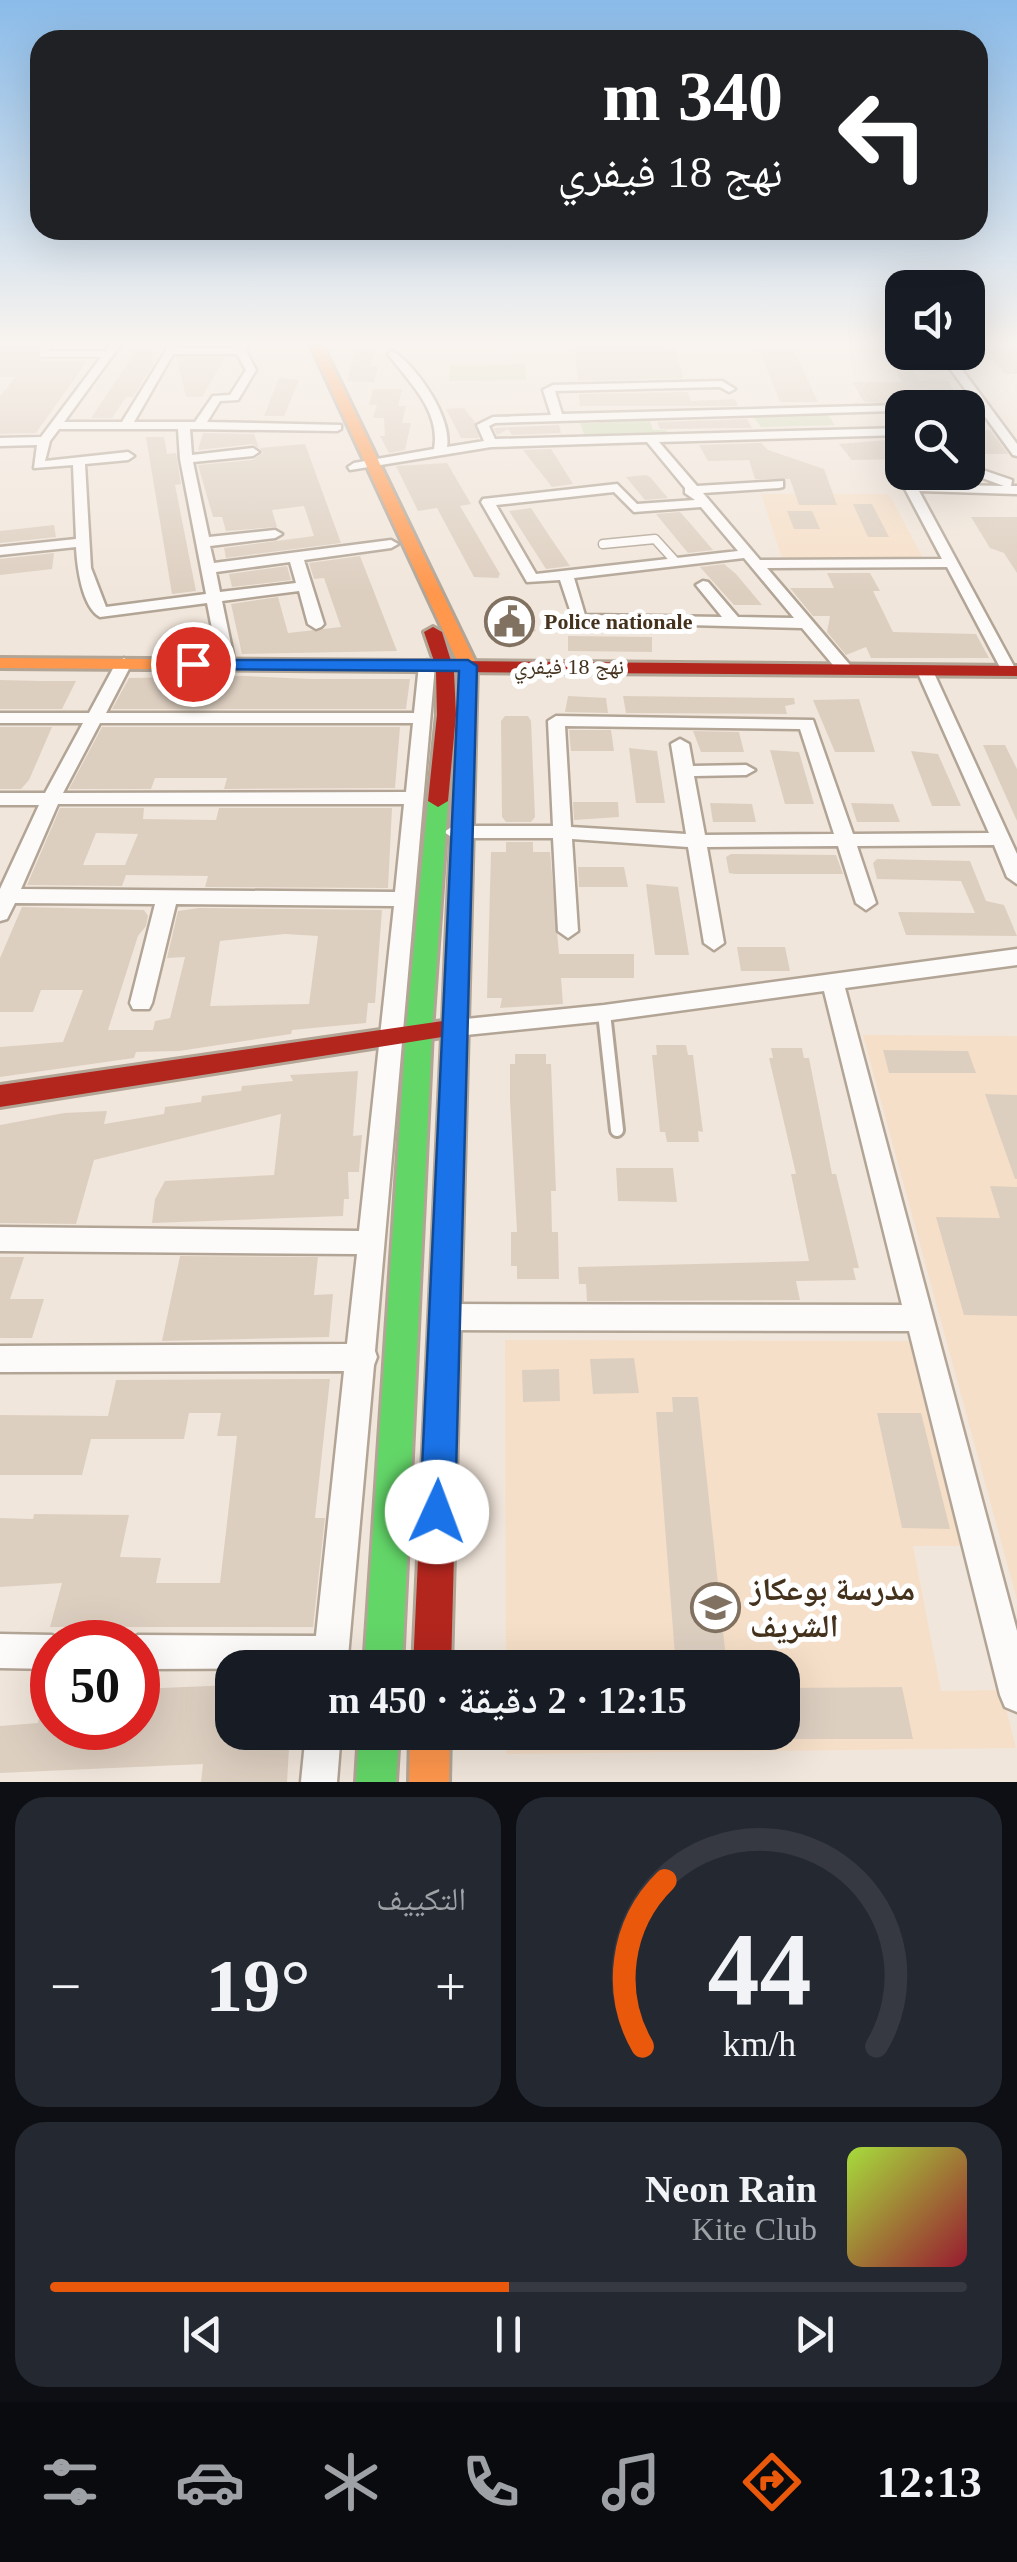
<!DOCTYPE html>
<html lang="ar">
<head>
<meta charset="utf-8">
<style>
	body { margin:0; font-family:"Times New Roman","Noto Naskh Arabic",serif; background:#242831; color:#f1f3f6; direction:rtl; height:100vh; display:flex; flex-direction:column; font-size:38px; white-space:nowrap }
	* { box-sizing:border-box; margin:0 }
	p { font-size:32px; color:#9ea1a6 }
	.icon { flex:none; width:55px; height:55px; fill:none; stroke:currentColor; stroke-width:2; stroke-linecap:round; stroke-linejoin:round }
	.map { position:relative; height:1782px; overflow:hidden; direction:ltr }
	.drawer { display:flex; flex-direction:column; gap:15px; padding:15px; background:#0d0f14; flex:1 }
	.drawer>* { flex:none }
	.top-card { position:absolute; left:30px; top:30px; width:958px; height:210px; border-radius:30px; box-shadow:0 10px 40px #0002; direction:rtl; background:#202124; color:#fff; overflow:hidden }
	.fabs { position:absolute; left:885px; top:270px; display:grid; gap:20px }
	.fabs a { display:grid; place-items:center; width:100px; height:100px; border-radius:20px; background:#171b24; box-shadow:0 10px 40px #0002; font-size:50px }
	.speed { position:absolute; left:30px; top:1620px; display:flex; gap:20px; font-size:50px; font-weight:700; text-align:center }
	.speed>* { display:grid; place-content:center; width:130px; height:130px; border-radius:50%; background:#171b24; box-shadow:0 10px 40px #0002; line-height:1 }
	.speed .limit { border:15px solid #d22; background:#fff; color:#111 }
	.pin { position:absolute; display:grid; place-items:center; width:85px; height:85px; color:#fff; margin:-42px; border:5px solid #fff; border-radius:50%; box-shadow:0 2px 10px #0007 }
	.me { position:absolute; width:110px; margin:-55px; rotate:2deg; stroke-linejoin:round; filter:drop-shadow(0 0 8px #0008) }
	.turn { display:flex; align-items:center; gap:35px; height:210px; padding:0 40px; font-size:45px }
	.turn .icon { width:130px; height:130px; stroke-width:2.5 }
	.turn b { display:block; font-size:70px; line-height:85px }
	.big { font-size:75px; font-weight:700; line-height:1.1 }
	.drawer .widget { flex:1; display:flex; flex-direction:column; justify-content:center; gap:15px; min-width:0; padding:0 35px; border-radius:30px; background:#242831 }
	.drawer .dial { align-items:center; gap:0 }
	.dial svg { height:260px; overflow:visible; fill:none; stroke:#363941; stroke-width:7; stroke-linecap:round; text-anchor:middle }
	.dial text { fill:#f1f3f6; stroke:none }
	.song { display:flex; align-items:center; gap:30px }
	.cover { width:120px; height:120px; border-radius:15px; background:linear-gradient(135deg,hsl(80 70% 55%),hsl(350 70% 35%)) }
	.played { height:10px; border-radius:5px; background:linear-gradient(90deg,#ea580c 50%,#363941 50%) }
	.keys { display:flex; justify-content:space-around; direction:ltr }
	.heat { display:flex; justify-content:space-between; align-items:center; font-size:55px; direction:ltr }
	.drawer .tiles { flex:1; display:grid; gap:15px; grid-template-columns:1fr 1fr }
	.widget:last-child { grid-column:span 2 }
	.trip { position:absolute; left:215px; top:1650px; width:585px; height:100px; border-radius:30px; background:#171b24; box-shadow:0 10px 40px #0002; font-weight:700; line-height:100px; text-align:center; direction:rtl }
	.dock { display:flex; height:160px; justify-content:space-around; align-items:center; background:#090b0e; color:#9ea1a6 }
	.dock .icon { width:70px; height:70px }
	.dock .current { color:#ea580c }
	.dock b { font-size:45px; color:#f1f3f6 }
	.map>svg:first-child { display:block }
	.built { fill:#f6dfc8 }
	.green { fill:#d0d9b7 }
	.building { fill:#ddcfc0; fill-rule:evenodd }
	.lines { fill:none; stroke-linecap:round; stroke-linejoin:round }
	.lane-far2-casing { stroke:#b2a596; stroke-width:9 }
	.lane-far1-casing { stroke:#b2a596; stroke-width:11 }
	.lane-casing { stroke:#b2a596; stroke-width:18 }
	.street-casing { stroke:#b2a596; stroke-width:5 }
	.fast-casing { stroke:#b2a596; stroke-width:6 }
	.slow-casing { stroke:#b2a596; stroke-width:6 }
	.jam-casing { stroke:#b2a596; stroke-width:6 }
	.lane-far2 { stroke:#fdfbfa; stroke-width:6 }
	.lane-far1 { stroke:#fdfbfa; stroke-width:8 }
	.lane { stroke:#fdfbfa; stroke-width:12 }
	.street { fill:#fdfbfa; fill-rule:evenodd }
	.fast { fill:#63d668; fill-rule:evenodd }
	.slow { fill:#ff974d; fill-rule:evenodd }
	.jam { fill:#b3261e; fill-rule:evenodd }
	.route { fill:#1a73e8; stroke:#114b97; stroke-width:2.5 }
	.labels { text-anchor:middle; stroke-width:10; stroke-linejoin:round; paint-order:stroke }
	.far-poi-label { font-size:22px; font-weight:bold; fill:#44321d; stroke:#fff; text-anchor:start }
	.far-street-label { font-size:22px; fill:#44321d; stroke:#fff }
	.near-poi-label { font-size:32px; font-weight:bold; fill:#44321d; stroke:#fff; text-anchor:start }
</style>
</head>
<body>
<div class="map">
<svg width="1017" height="1782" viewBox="0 0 1017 1782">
	<rect width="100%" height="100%" fill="#f1e6db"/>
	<g class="built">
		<polygon points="761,494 889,494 924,560 783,561"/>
		<polygon points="863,1035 1017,1036 1017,1600"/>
		<polygon points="505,1340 909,1341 965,1546 913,1546 941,1691 1001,1690 1016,1748 506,1754 506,1733 782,1732 782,1668 506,1667"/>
	</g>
	<g class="green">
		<polygon points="525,364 526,380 449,381 450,365"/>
		<polygon points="824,410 835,425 761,427 754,417 720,418 718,413"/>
		<polygon points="660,416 663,420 650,421 653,430 666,430 669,435 585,437 580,423 598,423 596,418"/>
	</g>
	<g class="building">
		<polygon points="0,344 41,344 35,354 41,361 87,361 36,433 0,434 0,396 16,377 0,377"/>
		<polygon points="141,344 150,344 153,364 133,397 126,397 112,418 91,418"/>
		<polygon points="574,344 664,344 676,350 683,378 578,381"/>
		<polygon points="968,344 1017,349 1017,374 1005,374 993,360 973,360"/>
		<polygon points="759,349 794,350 818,402 780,402"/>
		<polygon points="355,351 375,352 370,366 378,366 374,382 347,381"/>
		<polygon points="888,357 905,357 919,380 948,381 965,408 864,402 852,382 902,382"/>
		<polygon points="177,358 225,358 202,397 186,397"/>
		<polygon points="279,378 299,380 284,416 264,416"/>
		<polygon points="373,389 402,389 398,406 406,406 402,423 411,423 405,450 389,453 380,436 385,436 384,418 373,418 377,405 369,405"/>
		<polygon points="688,392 691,401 735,399 738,406 580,406 579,394"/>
		<polygon points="464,408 475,422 479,438 461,438 446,409"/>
		<polygon points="968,411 980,430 990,430 1008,454 968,454"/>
		<polygon points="747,419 752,428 660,429 657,422"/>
		<polygon points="559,425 561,433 512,435 508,429 497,435 494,428"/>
		<polygon points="203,433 254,434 259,448 253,444 198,450"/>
		<polygon points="146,437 164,437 167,454 176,453 181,484 175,485 196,591 172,594"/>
		<polygon points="898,439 902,459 852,460 839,444"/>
		<polygon points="761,443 768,450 824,469 837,505 799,505 790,479 755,479 749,460 708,461 699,445"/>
		<polygon points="305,444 341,543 226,558 224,548 314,536 304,506 272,510 277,527 226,531 222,517 213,517 198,465 253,460 263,453 260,448"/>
		<polygon points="551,449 573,484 552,487 523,450"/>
		<polygon points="447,463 471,504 460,506 500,574 498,578 474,577 437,508 418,511 396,466"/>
		<polygon points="646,475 650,477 668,498 645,500 626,477"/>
		<polygon points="853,504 872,504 889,537 868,537"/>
		<polygon points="531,508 550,537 570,566 546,569 509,511"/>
		<polygon points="787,511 812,511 820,529 794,529"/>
		<polygon points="680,512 689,522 713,550 688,553 656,514"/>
		<polygon points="971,517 1017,517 1017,573 1004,553 990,548"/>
		<polygon points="54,525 56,537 0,543 0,531"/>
		<polygon points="54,553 52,569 0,575 0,559"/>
		<polygon points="360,556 397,651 242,654 231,604 278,597 288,633 341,627 324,578 314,579 309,563"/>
		<polygon points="724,564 736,574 762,605 734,605 700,567"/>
		<polygon points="287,566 291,580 232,587 229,574"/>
		<polygon points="827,573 870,573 880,591 873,591 893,632 976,634 989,658 871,658 866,647 846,655 827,632 830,616 813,616 790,588 834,588"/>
		<polygon points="526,613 536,631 510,635 500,617"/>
		<polygon points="568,636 652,637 652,652 568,651"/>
		<polygon points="246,676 310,679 410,679 406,709 112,709 129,678"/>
		<polygon points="0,680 40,681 76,681 62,709 0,709"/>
		<polygon points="568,696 606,698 608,713 565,712"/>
		<polygon points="623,696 794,698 795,704 785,706 787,714 626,713"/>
		<polygon points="859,699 875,752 835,752 813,700"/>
		<polygon points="505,716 528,716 531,721 535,817 531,822 506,822 502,817 501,721"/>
		<polygon points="0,727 52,727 29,780 21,789 0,789"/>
		<polygon points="102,727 400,727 395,788 224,789 227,778 155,778 151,789 69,789"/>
		<polygon points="569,730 611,730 614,751 571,751"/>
		<polygon points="693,731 739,732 744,752 701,752"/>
		<polygon points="983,745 1005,745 1017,769 1017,821"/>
		<polygon points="629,748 657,751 665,803 636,803"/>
		<polygon points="770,750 799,752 814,804 785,804"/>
		<polygon points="911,751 938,754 961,806 932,806"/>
		<polygon points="573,802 618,802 619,817 574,820"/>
		<polygon points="710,803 752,804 756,822 713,822"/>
		<polygon points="851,803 893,804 900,822 857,822"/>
		<path d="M60,808h84l-1,11 73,1 3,-12h173l-4,80 -183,-1 3,-11 -82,-1 -4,11 -95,-1zM96,833l42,1 -13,31h-42z"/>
		<polygon points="506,842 533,842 533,852 550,852 559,954 634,954 634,978 561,978 563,1004 500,1008 502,998 487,998 491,852 506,852"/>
		<polygon points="731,854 836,855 843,874 735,874 729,873 726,857"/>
		<polygon points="877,859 970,861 986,901 1004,905 1017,936 906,935 898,912 975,913 961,881 877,879 873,863"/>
		<polygon points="578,867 624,867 628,887 579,887"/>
		<polygon points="646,884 678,887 689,955 655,955"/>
		<path d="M22,907l122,3 4,6 -2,10 -8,10 -30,94h45l2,-9 15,-3 15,-61 -18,1 11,-47 21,-3 183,2 -7,93h-7l-2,20 -74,7 -1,4 -112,17 -43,1 -2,6 -134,19v-30l63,-5 20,-52h-42l-8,22h-33v-54zM285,934l33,2 -9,68 -99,2 10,-65z"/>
		<polygon points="737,947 785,947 790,971 741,971"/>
		<polygon points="656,1045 686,1045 688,1055 693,1055 703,1132 698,1131 699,1142 667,1142 665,1132 660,1132 652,1055 657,1055"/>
		<polygon points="771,1048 802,1048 804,1058 809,1058 832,1174 836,1174 859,1268 853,1268 856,1280 796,1281 800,1300 587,1301 586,1284 579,1284 578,1267 809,1261 791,1174 796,1174 769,1058 773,1058"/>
		<polygon points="883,1050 968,1051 976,1073 889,1073"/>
		<polygon points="515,1054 546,1054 546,1064 551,1064 556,1191 551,1191 552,1232 558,1232 559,1279 517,1279 517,1266 511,1266 511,1232 517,1232 510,1100 510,1064 515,1064"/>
		<polygon points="358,1071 353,1136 362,1135 359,1172 348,1172 349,1199 344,1199 343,1216 152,1223 155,1199 165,1181 274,1175 281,1114 94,1160 76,1224 0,1223 0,1125 64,1113 107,1111 104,1124 164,1114 165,1107 201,1102 202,1096 241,1091 242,1086 293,1081 290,1075"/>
		<polygon points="985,1094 1017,1095 1017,1179 1015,1179"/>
		<polygon points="616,1168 673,1168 677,1202 618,1201"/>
		<polygon points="990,1186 1017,1187 1017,1316 964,1315 936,1217 1000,1218"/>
		<polygon points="180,1256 318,1257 314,1295 333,1294 329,1337 162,1341"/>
		<polygon points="0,1257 24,1257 10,1299 44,1299 32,1338 0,1338"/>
		<polygon points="634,1358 639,1393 593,1394 590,1359"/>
		<polygon points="559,1369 560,1401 523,1402 522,1370"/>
		<polygon points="330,1379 315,1518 325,1518 313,1627 50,1627 62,1583 0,1587 0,1518 33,1519 34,1514 129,1515 120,1557 161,1558 156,1583 220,1583 237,1436 217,1436 221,1413 189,1413 184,1439 91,1439 82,1475 0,1475 0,1415 108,1416 116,1380"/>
		<polygon points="672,1397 698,1397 727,1668 676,1668 656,1412 673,1412"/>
		<polygon points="877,1413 921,1413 950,1529 902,1528"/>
		<polygon points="232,1685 232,1732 290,1732 287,1782 201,1782 203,1764 0,1773 0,1726 38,1723 44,1688 52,1689 52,1728 138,1728 138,1689"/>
		<polygon points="902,1687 913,1739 787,1739 782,1688"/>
	</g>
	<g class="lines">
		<defs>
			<polyline id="lane-far2" points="50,344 42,354 109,354"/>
			<polyline id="lane-far1" points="603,544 655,539 675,561"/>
			<polyline id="lane" points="604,1013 617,1130"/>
			<g id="street">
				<path d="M111,344h10l-57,78h58l48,-78h10l-3,4h60l2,-4h10l-3,7 10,19 -18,30 -18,1 -13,21 134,3v4l-4,2 -147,-2 2,26 61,-7 6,4 -6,4 -60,6 16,75 66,-7 7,4 -7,4 -65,8 4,17 177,-23 7,4 -7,4 -87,12 20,64 -3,3 -5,2 -8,-5 -9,-33 -77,10 13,63 -8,5 -8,-5 -12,-61 -107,14c-18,-10 -23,-50 -24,-70l-76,8v-8l76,-8 -3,-74 -39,3 3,-23 -37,1v-8l41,-1zM173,354h64l9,16 -16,25 -17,1 -18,26h-61zM59,429h119l2,30 26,135 -100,13 -15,-39 -6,-104 43,-4 6,-4 -6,-4 -83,9 5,-20zM290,562l6,21 -76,9 -4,-20z"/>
				<path d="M393,351c24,16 59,66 54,96l37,-6 -7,-16 16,-8 58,-2 -8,-25 10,-5 169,-4 13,8 -6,3 -9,-5 -165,4 7,23 340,-9v12l-8,-6 -399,12 -6,3 6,13 407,-11v7l-243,7 38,44 86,-5v6l-4,1 -76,5 57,67 182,-1 -38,-72 1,-3 99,2 -38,-14 2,-7 44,15 -1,6h6v8l-98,-3 98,181 -7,4 -8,-5 -55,-104 -180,1 83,97v6h-12l-36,-43 -228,-6 -14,-42 -33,2 -46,-80 2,-3 134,-15 20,20 58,-4 -10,-7v-5l-38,-46 -156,5 -141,23 -2,-3 6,-4 80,-14c7,-38 -25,-67 -46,-95zM614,492l20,20 67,-5 37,44 -202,23 -40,-69zM744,558l50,60 -56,-1 -30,-35 -5,-1 -7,4 26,32 -137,-2 -11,-37z"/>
				<polygon points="938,352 949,352 1017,444 1017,456 1013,455"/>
				<path d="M124,658l8,5 -26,50h308l5,-48 8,-5 8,5 -60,686 2,6 -3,8 -27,303 -209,1v-27h-13l13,-7 178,1 28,-265 -344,1v-26l347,-2 10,-90 -357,-3v-24l359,4 35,-325 -218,-2 -24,99 -3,6h-16l-3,-6 25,-99 -140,-1 -8,16 -7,2v-32l39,-84h-39v-12h45l38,-70h-83v-10h89l27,-50zM100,723h313l-7,69 -343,1zM58,804h346l-9,88 -374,-3z"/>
				<path d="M925,666l8,5 84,183v30l-10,-7 -13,-32 -137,1 19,57 -10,7 -10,-7 -18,-57 -131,1 17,96 -10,7 -10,-7 -16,-96 -116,-8 6,92 -10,7 -10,-7 -5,-93h-100l-9,-6 9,-6h100l-5,-105 8,-5 257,4 40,114 136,-1 -72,-162zM565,726l235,3 34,105 -129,1 -11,-59 52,-1 9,-5 -9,-5 -53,1 -4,-22 -9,-5 -9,5 15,90 -115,-7z"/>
				<polygon points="1017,949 1017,965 845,988 1017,1631 1017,1712 1005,1707 1000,1695 909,1331 444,1330 434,1326 430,1317 434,1308 444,1304 902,1305 824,991 604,1021 456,1036 448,1034 445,1028 448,1022 456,1020 604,1005"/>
				<polygon points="0,1634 52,1635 65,1642 52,1642 52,1669 0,1668"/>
				<polygon points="306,1732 341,1732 337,1782 301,1782"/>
			</g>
			<g id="fast">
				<polygon points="438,795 448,801 432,1031 402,1668 364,1668 406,1031 428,801"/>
				<polygon points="359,1732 399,1732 396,1782 356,1782"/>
			</g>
			<g id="slow">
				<polygon points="310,344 322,344 477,665 470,946 458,954 446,946 459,665"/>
				<polygon points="0,658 411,661 420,666 411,671 0,668"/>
				<polygon points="410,1732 450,1732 449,1782 409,1782"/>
			</g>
			<g id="jam">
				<polygon points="433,627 442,632 451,661 1017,666 1017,676 454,672 456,715 448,801 438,807 428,801 437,715 436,672 411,671 402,666 411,661 434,661 424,632"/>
				<polygon points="458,938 470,946 451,1668 413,1668 442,1037 0,1107 0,1085 443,1021 446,946"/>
			</g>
		</defs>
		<use href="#lane-far2" class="lane-far2-casing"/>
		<use href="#lane-far1" class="lane-far1-casing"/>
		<use href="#lane" class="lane-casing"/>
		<use href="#street" class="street-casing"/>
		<use href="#fast" class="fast-casing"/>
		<use href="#slow" class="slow-casing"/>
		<use href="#jam" class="jam-casing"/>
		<use href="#lane-far2" class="lane-far2"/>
		<use href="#lane-far1" class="lane-far1"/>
		<use href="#lane" class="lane"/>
		<use href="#street" class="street"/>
		<use href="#fast" class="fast"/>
		<use href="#slow" class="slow"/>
		<use href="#jam" class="jam"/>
	</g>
	<linearGradient id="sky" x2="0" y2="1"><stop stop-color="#8abbe9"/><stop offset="0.58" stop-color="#f9f4ef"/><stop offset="1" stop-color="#f9f4ef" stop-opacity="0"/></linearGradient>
	<rect width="1017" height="593" fill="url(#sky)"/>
	<polygon class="route" points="186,660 468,660 477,666 455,1512 450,1525 437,1530 425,1525 420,1512 459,671 193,669 186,667"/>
	<defs>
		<symbol id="civic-ring" viewBox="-11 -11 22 22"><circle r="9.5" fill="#fff" stroke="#817160" stroke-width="1.5"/><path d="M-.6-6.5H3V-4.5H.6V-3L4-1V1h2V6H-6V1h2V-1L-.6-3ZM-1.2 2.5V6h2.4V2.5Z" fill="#817160"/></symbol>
		<symbol id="school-ring" viewBox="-11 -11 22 22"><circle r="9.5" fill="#fff" stroke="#817160" stroke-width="1.5"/><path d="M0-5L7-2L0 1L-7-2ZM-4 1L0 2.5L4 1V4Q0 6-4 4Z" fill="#817160"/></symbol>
	</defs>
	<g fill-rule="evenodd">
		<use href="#civic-ring" x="482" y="594" width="55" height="55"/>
		<use href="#school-ring" x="688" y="1580" width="55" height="55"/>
	</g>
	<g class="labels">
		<g class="far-poi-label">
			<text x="544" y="629">Police nationale</text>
		</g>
		<g class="far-street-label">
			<text x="569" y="674">نهج 18 فيفري</text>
		</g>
		<g class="near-poi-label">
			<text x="750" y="1600">مدرسة بوعكاز<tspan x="750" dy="37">الشريف</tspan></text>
		</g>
	</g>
</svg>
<div class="fabs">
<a><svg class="icon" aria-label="sound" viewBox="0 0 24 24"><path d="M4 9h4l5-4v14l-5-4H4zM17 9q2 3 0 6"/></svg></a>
<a><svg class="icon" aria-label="search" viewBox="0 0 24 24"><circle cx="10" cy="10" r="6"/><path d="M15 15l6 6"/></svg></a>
</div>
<div class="speed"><div class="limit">50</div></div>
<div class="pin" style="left:193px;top:664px;background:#d93025"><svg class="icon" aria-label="arrive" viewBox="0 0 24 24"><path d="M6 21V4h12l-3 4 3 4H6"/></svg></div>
<svg class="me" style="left:437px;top:1512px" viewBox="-20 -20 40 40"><circle r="19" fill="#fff"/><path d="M0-13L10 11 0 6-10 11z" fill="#1a73e8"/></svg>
<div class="trip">12:15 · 2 دقيقة · 450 m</div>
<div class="top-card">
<div class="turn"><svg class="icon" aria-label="left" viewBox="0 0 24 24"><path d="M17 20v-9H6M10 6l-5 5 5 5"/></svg><div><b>340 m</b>نهج 18 فيفري</div></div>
</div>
</div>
<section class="drawer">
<div class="tiles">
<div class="widget dial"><svg viewBox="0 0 100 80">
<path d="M14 69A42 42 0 1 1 86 69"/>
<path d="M14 69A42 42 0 0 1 21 18" stroke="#ea580c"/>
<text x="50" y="56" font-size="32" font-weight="700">44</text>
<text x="50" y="72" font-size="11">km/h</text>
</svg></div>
<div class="widget"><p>التكييف</p>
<div class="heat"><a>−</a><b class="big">19°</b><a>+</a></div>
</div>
<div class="widget">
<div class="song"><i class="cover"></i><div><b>Neon Rain</b><p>Kite Club</p></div></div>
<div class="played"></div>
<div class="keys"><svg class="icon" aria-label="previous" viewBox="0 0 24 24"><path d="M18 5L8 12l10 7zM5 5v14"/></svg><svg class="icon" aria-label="pause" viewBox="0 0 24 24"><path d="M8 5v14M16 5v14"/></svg><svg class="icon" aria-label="next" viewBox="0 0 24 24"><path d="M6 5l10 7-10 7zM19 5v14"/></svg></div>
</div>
</div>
</section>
<nav class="dock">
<b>12:13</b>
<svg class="icon current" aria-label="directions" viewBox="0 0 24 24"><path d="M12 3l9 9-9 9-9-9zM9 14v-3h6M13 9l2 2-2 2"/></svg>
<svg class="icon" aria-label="music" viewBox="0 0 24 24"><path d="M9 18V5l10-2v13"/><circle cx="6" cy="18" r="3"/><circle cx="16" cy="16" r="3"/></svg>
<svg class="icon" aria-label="phone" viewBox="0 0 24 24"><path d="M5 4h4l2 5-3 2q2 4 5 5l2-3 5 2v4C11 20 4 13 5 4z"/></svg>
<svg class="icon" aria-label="climate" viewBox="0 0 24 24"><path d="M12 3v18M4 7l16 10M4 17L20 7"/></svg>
<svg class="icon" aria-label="car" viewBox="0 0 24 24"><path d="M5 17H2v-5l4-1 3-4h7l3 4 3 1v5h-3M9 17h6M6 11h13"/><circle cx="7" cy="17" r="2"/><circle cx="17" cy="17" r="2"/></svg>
<svg class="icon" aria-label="filters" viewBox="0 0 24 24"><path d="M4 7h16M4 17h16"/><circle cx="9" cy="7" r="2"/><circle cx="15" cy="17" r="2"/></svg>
</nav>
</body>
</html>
